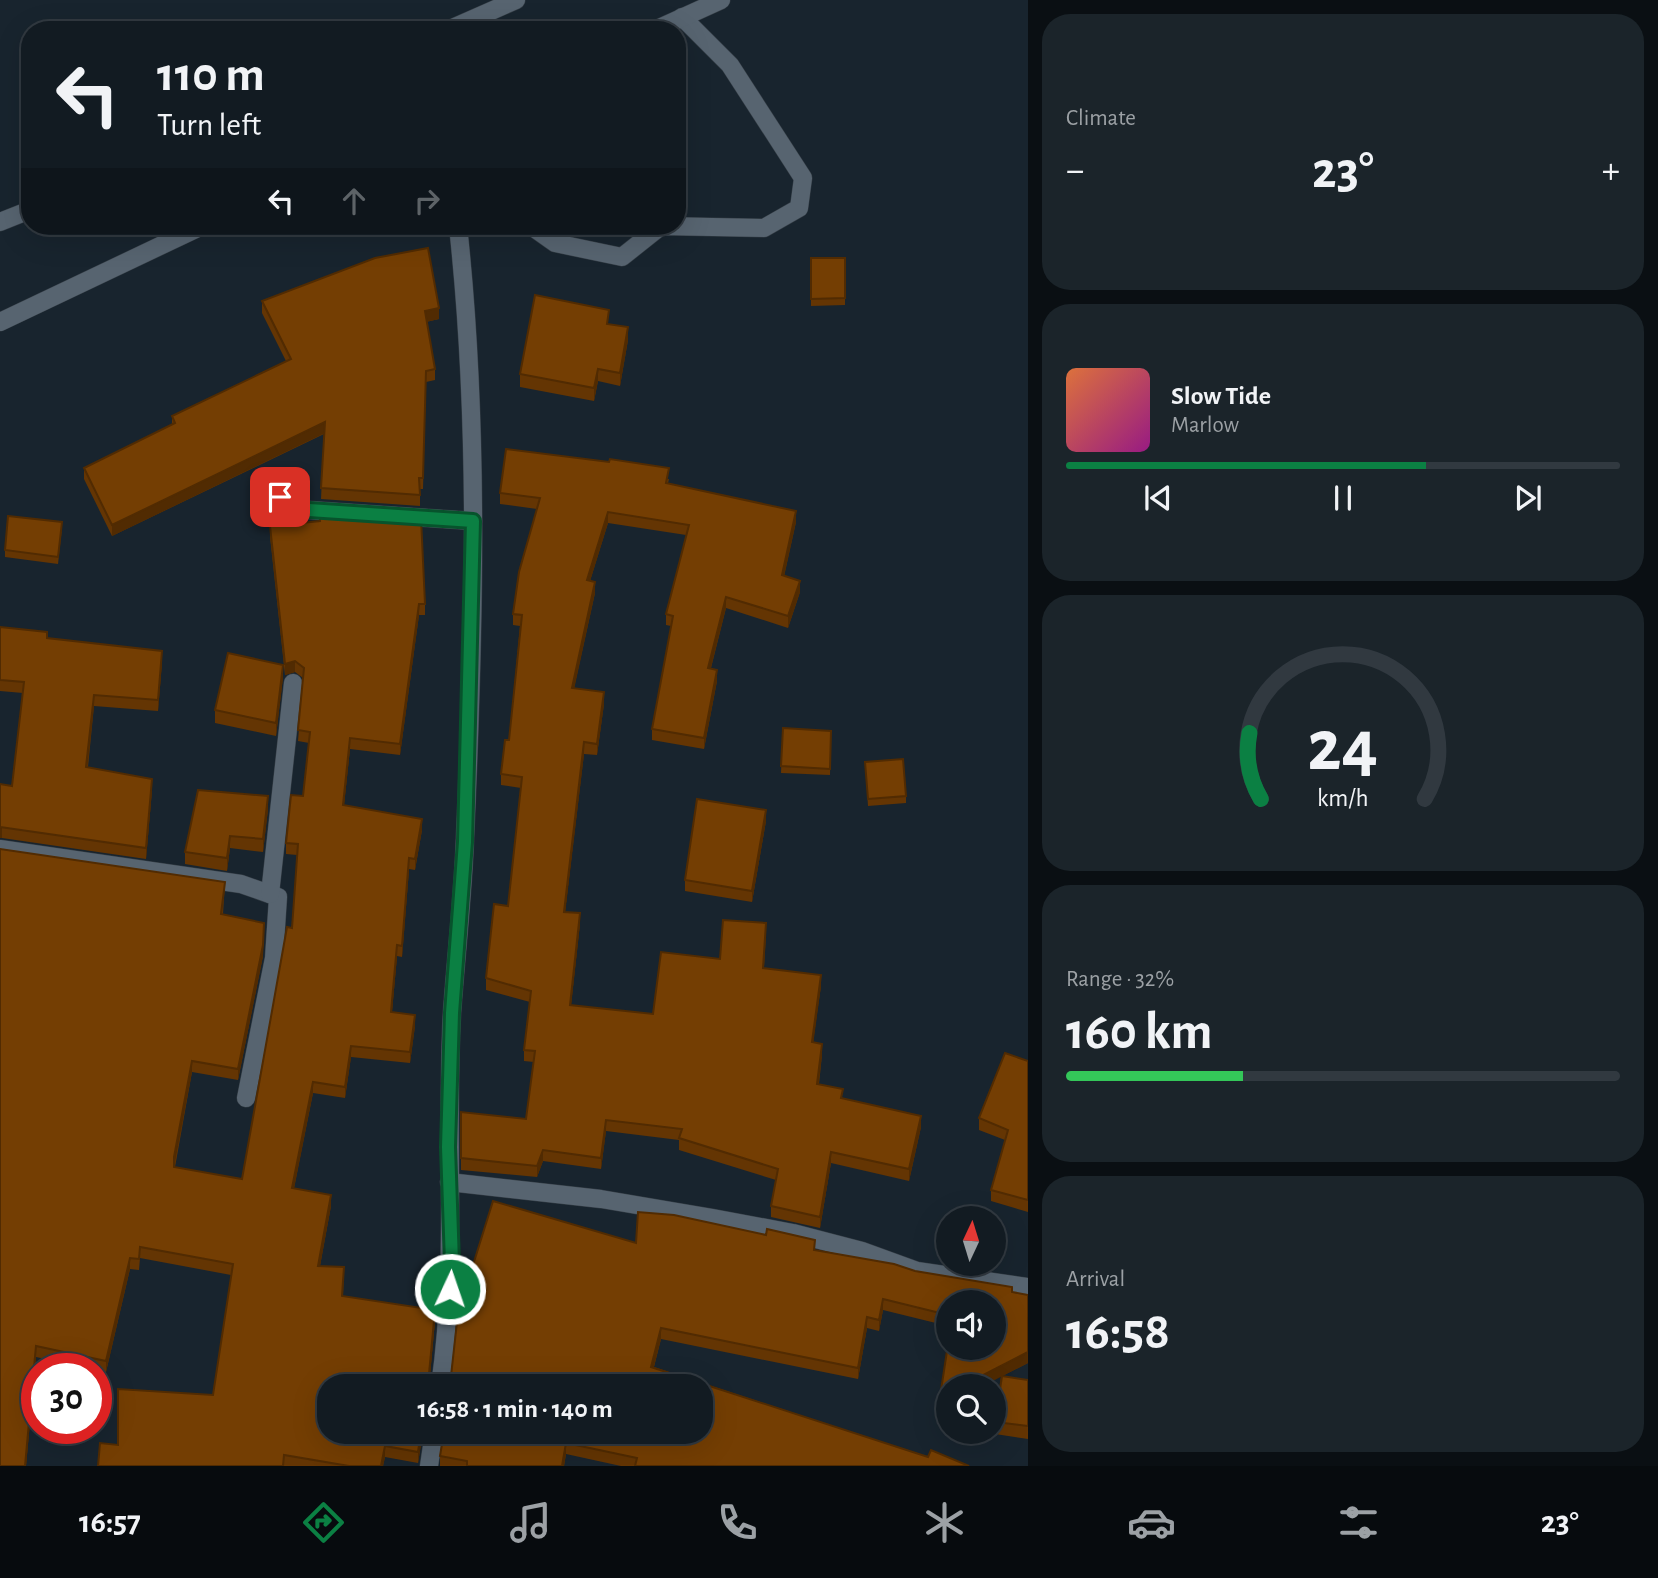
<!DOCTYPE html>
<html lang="en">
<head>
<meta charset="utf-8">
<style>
	body { margin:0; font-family:"Alegreya Sans",sans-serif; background:#1b242a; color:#f1f3f6; height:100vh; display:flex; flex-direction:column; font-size:26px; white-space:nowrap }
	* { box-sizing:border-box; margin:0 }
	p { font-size:23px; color:#9ca1a5 }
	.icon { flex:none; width:38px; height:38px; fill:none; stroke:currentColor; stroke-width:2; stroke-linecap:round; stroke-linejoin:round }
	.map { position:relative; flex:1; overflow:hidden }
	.sheet { display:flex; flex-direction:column; gap:14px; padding:14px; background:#0a0f13; width:630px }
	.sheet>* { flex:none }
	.guide { position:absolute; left:21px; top:21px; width:665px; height:214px; border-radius:28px; box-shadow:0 7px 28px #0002,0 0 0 2px #313940; background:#121b22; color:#f1f3f6; overflow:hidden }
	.needle { width:46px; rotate:4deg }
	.controls { position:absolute; left:936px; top:1206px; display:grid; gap:14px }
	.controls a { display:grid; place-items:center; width:70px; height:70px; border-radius:50%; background:#121b22; box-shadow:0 7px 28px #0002,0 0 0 2px #313940; font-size:35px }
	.speed { position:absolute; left:21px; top:1353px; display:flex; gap:14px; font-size:35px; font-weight:700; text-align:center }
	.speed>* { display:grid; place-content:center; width:91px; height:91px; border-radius:50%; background:#121b22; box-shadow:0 7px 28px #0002,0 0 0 2px #313940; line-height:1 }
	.speed .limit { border:10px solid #d22; background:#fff; color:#111 }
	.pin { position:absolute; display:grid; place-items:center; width:60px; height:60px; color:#fff; margin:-30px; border-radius:14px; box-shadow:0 4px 10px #0006 }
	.me { position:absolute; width:77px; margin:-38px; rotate:3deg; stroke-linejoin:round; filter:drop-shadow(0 0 5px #0008) }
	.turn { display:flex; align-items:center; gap:24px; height:147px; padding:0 21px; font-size:32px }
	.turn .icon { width:91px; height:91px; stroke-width:2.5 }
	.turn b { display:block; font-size:49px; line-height:60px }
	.lanes { display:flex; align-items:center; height:66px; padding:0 21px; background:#0003; justify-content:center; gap:35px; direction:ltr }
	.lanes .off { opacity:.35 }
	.big { font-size:52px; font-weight:700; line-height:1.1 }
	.sheet .tile { flex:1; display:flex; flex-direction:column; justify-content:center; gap:10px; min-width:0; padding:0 24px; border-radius:28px; background:#1b242a }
	.sheet .dial { align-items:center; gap:0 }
	.dial svg { height:182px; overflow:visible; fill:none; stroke:#313940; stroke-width:7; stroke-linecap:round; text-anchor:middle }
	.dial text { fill:#f1f3f6; stroke:none }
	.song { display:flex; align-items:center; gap:21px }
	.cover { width:84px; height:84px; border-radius:10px; background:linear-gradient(135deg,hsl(20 70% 55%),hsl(310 70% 35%)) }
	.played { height:7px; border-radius:4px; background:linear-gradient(90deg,#0b8043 65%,#313940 65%) }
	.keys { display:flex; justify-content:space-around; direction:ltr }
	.heat { display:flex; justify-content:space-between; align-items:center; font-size:38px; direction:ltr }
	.charge { height:10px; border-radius:5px; background:linear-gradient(90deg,#34c759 32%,#313940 0) }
	.trip { position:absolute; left:317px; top:1374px; width:396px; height:70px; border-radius:28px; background:#121b22; box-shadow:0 7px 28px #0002,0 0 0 2px #313940; font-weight:700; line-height:70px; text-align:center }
	.dock { display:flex; height:112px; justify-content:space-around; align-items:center; background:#070b0e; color:#9ca1a5 }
	.dock .icon { width:49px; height:49px }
	.dock .active { color:#0b8043 }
	.dock b { font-size:32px; color:#f1f3f6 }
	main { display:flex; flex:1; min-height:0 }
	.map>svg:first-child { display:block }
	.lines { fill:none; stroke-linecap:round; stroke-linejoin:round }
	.minor-casing { stroke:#353e46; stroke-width:19 }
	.secondary-casing { stroke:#353e46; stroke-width:19 }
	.minor { stroke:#576470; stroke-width:18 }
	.secondary { stroke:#576470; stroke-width:18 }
	.wall { fill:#643503 }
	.shaded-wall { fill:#512b02 }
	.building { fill:#743e03; stroke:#512b02; stroke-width:2 }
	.route-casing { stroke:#07532c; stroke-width:18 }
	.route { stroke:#0b8043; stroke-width:12 }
</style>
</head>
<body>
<main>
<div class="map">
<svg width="1028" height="1466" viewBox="0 0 1028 1466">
	<rect width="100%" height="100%" fill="#18242e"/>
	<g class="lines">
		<defs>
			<g id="minor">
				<polyline points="531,226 555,243 622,257 661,226 764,228 799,208 803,178 730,65 682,17"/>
				<polyline points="267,486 294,509 473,521"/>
				<polyline points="0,849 241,884 278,897 274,958 246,1098"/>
				<polyline points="270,894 293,683"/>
				<polyline points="449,1182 601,1199 713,1218 793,1233 862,1251 917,1271 1028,1287"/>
				<path d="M440,1386c18,-124 5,-248 12,-373 4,-58 11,-117 13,-175 9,-203 15,-410 -7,-612"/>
				<polyline points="429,1466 434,1432"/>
			</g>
			<g id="secondary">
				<polyline points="448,30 516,0"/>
				<polyline points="655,30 721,0"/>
				<polyline points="0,222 30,210"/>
				<polyline points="0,322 202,226"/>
			</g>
		</defs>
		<use href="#minor" class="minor-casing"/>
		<use href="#secondary" class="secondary-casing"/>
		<use href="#minor" class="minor"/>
		<use href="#secondary" class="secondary"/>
	</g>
	<g class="wall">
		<polygon points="811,258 845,258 845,305 811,306"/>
		<polygon points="262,301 439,319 426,322 435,369 435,380 426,382 423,489 420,489 420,506 321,499 324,434 112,536 84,479 84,468 172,425 172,416 286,361 262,313"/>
		<polygon points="609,324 628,340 620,386 598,381 594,401 520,387 520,374"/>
		<polygon points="669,479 668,483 796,522 784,576 800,592 788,628 726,608 711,668 717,681 704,749 652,740 652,729 671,626 666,625 666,614 686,535 608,523 590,581 595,593 574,688 604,704 597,755 584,754 565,912 580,924 571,1005 653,1014 720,959 766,934 764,968 821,986 813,1042 822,1055 819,1084 843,1098 921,1127 909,1181 831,1163 820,1228 771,1217 771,1206 776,1180 679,1150 679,1140 606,1131 601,1169 543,1161 537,1177 461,1170 461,1112 526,1119 534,1062 524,1061 524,1050 530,1002 486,990 486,978 508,906 521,788 501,785 501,774 509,740 520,626 513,625 513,614 537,509 500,504 500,493"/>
		<polygon points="320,511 421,518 425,604 425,615 419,615 400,755 350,749 344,805 422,819 422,830 415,870 409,869 402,957 397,956 392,1012 415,1015 415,1026 410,1063 351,1057 345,1098 313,1093 294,1188 331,1195 331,1206 320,1266 344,1267 343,1297 435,1310 435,1321 430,1376 434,1384 445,1385 451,1376 458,1313 493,1201 636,1243 638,1212 674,1215 766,1235 767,1229 815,1240 815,1250 894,1264 915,1271 1012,1287 1012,1292 1028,1295 1028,1363 1002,1376 1028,1380 1028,1439 995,1434 995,1422 1001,1376 983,1386 948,1386 948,1404 940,1408 940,1397 948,1344 948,1348 994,1348 994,1302 948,1302 948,1326 883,1310 879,1331 867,1328 858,1379 661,1339 654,1367 928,1457 931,1450 969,1466 621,1466 566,1454 564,1466 440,1466 440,1456 444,1432 700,1432 700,1386 329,1386 329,1432 423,1432 418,1463 385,1457 383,1466 98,1466 100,1443 118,1445 118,1389 213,1395 231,1275 140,1258 139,1270 130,1269 106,1372 96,1370 96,1368 89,1368 36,1357 26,1466 0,1466 0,849 225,882 223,914 264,923 263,956 238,1080 192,1072 175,1167 242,1179 287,927 292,928 297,855 286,854 286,843 291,795 303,796 309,743 298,741 303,678 295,672 285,675 270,537 270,526 320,521"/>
		<polygon points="62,528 58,564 5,557 5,550"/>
		<polygon points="0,627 47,639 162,662 158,711 94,706 88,767 152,790 146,859 2,838 0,784 12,786 23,693 0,691"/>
		<polygon points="283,677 276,736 215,723 215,710"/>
		<polygon points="783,728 831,731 830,775 781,773"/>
		<polygon points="865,762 906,796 906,803 868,806"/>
		<polygon points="268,809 263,852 230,848 227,871 185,864 185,852"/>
		<polygon points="766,821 752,902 685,891 685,880"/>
		<polygon points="1028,1061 1028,1212 991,1201 991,1190 1005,1140 979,1130 979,1118"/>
	</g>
	<g class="shaded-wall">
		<polygon points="439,308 439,319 425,322 425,311"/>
		<polygon points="628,327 628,340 620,386 620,373"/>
		<polygon points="598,369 598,381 594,401 594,388"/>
		<polygon points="325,422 325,433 112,536 112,525"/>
		<polygon points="796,511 796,522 782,586 782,575"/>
		<polygon points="608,512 608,523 587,591 587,580"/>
		<polygon points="800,581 800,592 788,628 788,616"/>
		<polygon points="595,582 595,593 572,699 572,688"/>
		<polygon points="726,597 726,608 708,679 708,668"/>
		<polygon points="419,604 419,615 400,755 400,744"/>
		<polygon points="162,651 162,662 158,711 158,700"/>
		<polygon points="295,661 295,672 285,675 285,664"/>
		<polygon points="283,665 283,677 276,736 276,723"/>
		<polygon points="717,670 717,681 704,749 704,738"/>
		<polygon points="604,692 604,704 597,755 597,744"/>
		<polygon points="94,695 94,706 86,778 86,767"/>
		<polygon points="350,738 350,749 343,816 343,805"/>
		<polygon points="584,742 584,754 564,923 564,912"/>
		<polygon points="152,779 152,790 146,859 146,848"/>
		<polygon points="268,796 268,809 263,852 263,839"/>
		<polygon points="766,810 766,821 752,902 752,891"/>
		<polygon points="422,819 422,830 415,870 415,859"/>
		<rect x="0" y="827" width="2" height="11"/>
		<polygon points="230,836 230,848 227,871 227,858"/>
		<polygon points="409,858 409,869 402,957 402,946"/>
		<polygon points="580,913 580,924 570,1016 570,1005"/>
		<polygon points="264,923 263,956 238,1080 238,1069"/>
		<polygon points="397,945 397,956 391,1023 391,1012"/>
		<polygon points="821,975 821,986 812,1053 812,1042"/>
		<polygon points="415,1015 415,1026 410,1063 410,1052"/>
		<polygon points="822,1044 822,1055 817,1095 817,1084"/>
		<polygon points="351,1046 351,1057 345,1098 345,1087"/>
		<polygon points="192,1061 192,1072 174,1168 174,1178 174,1157"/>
		<polygon points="313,1082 313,1093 292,1199 292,1188"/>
		<polygon points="921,1116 921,1127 909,1181 909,1169"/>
		<polygon points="606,1120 606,1131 601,1169 601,1158"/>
		<polygon points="543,1150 543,1161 537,1177 537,1166"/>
		<polygon points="831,1152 831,1163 820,1228 820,1217"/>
		<polygon points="331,1195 331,1206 318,1277 318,1266"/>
		<polygon points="130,1258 130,1269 106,1372 106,1361"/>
		<polygon points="883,1299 883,1310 879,1331 879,1320"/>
		<polygon points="435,1310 435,1321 429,1385 429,1374"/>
		<polygon points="867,1317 867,1328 858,1379 858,1368"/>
		<polygon points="661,1328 661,1339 651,1378 651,1367"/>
		<polygon points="36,1346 36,1357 26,1466 25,1466"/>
		<polygon points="1028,1352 1028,1363 983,1386 962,1386"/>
		<polygon points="948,1393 948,1404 940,1408 940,1397"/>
		<polygon points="421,1432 423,1432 418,1463 418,1452"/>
		<polygon points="566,1443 566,1454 564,1466 562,1466"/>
		<polygon points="385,1446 385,1457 383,1466 381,1466"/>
	</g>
	<g class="building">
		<polygon points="428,248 439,308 425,311 435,369 426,371 423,478 419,478 420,495 321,488 325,422 112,525 84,468 175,423 172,416 291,359 262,301 375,258"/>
		<polygon points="811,258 845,258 845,298 811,299"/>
		<polygon points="535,295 609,310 607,324 628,327 620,373 598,369 594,388 520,374"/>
		<polygon points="506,449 609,462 610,459 669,468 666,483 796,511 782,575 800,581 788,616 726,597 708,668 717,670 704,738 652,729 673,616 666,614 689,525 608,512 587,580 595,582 572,688 604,692 597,744 584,742 564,912 580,913 570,1005 653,1014 661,952 720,959 723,920 766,923 763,968 821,975 812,1042 822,1044 817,1084 843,1089 841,1098 921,1116 909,1169 831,1152 820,1217 771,1206 778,1169 679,1138 682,1129 606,1120 601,1158 543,1150 537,1166 461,1158 461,1112 526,1119 535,1051 524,1050 531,991 486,978 494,904 508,906 522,777 501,774 505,740 509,740 522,615 513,614 519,572 540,498 500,493"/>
		<polygon points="320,511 421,518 425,604 419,604 400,744 350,738 343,805 422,819 415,859 409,858 402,946 397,945 391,1012 415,1015 410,1052 351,1046 345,1087 313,1082 292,1188 331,1195 318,1266 344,1267 342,1296 435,1310 429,1374 434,1384 445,1385 451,1376 458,1313 493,1201 636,1243 638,1212 674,1215 766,1235 767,1229 815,1240 814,1250 894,1264 915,1271 1012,1287 1012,1292 1028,1295 1028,1352 962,1386 948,1386 948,1393 940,1397 948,1344 948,1348 994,1348 994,1302 948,1302 948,1315 883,1299 879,1320 867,1317 858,1368 661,1328 651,1367 928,1457 931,1450 969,1466 635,1466 637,1458 566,1443 562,1466 467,1466 467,1461 440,1456 444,1432 700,1432 700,1386 329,1386 329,1432 421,1432 418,1452 385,1446 381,1466 349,1466 284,1455 283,1466 98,1466 100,1443 118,1445 118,1389 213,1395 233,1264 140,1247 139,1259 130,1258 106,1361 36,1346 25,1466 0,1466 0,849 225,882 221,914 264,923 263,945 238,1069 192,1061 174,1157 174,1167 242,1179 287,927 292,928 298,844 286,843 291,795 303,796 310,732 298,730 304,668 295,661 285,664 270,526 320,521"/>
		<polygon points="8,516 62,522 58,557 5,550"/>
		<polygon points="0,627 47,632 47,638 162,651 158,700 94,695 86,767 152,779 146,848 0,827 0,784 12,786 24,682 0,680"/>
		<polygon points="228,653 283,665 276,723 215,710"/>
		<polygon points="783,728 831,731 830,769 781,766"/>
		<polygon points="903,759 906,796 868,799 865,762"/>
		<polygon points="198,790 268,796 263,839 230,836 227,858 185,852"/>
		<polygon points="697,799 766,810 752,891 685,880"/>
		<polygon points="1005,1053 1028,1061 1028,1200 991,1190 1008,1130 979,1118"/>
		<polygon points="1002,1376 1028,1380 1028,1426 995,1422"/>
	</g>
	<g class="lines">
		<defs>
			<polyline id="route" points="280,497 294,509 473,521 465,842 452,1013 448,1147 452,1263 450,1289"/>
		</defs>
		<use href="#route" class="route-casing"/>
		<use href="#route" class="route"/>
	</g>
</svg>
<div class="controls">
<a><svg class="needle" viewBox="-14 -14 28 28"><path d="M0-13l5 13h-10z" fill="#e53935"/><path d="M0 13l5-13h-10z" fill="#9ca1a5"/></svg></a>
<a><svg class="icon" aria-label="sound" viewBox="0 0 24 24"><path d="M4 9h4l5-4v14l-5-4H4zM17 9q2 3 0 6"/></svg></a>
<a><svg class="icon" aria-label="search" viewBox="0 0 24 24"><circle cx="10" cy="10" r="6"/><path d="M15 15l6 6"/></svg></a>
</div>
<div class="speed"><div class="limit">30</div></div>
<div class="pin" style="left:280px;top:497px;background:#d93025"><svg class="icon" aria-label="arrive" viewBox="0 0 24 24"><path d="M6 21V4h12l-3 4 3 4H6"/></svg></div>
<svg class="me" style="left:450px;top:1289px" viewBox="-20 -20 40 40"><circle r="17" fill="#0b8043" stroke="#fff" stroke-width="3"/><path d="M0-11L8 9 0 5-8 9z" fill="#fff"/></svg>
<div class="trip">16:58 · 1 min · 140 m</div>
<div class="guide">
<div class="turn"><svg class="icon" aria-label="left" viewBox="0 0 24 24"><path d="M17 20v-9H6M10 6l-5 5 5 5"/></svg><div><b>110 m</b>Turn left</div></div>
<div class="lanes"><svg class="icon" aria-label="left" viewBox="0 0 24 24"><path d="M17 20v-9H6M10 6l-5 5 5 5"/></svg><svg class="icon off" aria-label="ahead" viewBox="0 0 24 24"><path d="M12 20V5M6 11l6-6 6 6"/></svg><svg class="icon off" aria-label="right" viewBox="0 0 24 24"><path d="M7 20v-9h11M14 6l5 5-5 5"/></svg></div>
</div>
</div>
<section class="sheet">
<div class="tile"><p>Climate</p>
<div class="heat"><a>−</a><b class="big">23°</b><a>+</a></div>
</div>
<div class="tile">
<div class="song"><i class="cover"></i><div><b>Slow Tide</b><p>Marlow</p></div></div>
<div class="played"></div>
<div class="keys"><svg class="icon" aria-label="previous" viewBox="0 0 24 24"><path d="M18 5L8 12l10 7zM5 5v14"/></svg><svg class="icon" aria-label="pause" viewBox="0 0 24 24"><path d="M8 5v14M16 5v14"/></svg><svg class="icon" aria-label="next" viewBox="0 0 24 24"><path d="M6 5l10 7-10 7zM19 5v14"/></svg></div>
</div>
<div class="tile dial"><svg viewBox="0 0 100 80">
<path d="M14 69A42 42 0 1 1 86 69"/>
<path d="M14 69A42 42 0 0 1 9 40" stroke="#0b8043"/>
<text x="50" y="56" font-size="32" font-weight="700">24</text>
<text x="50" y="72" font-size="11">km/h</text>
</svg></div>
<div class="tile"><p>Range · 32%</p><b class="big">160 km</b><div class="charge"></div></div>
<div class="tile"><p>Arrival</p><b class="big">16:58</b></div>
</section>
</main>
<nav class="dock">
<b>16:57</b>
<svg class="icon active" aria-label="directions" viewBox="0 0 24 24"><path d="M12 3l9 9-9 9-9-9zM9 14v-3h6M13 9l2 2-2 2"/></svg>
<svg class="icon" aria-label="music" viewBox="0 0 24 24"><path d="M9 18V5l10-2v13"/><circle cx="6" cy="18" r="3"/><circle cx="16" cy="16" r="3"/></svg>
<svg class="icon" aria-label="phone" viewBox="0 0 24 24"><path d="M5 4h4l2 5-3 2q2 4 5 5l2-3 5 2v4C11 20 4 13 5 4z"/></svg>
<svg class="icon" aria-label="climate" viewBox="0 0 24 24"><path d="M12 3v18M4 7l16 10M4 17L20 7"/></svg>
<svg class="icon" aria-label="car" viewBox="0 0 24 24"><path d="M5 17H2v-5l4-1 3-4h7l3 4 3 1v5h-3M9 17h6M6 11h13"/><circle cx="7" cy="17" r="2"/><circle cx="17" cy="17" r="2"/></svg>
<svg class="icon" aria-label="filters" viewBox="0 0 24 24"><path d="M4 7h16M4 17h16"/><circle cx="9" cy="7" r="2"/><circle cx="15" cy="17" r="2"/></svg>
<b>23°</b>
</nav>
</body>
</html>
